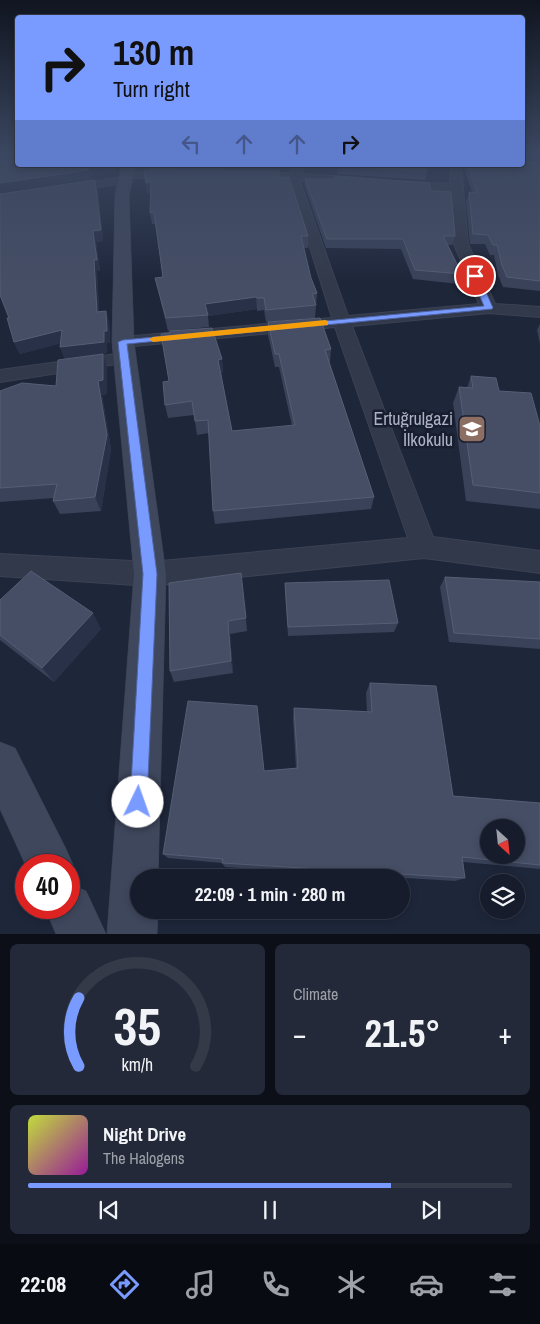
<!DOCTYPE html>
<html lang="en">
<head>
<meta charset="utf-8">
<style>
	body { margin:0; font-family:"Archivo Narrow",sans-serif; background:#232938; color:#f1f3f6; height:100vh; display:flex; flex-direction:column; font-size:19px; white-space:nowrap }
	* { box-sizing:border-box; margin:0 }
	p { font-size:16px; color:#9ea1a9 }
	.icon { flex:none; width:28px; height:28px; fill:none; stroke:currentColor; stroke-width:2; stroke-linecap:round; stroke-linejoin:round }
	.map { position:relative; height:934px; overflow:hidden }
	.drawer { display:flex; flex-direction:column; gap:10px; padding:10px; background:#0c0f18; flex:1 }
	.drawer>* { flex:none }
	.guide { position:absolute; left:15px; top:15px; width:510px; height:152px; border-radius:5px; box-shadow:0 2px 8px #0003,0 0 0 1px #353a48; background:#799bff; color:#111; overflow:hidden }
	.needle { width:32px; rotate:153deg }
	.fabs { position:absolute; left:480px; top:819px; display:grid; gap:10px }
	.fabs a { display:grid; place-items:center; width:45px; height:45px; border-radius:50%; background:#161c2c; box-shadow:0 2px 8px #0003,0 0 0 1px #353a48; font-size:25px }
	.speed { position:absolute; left:15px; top:854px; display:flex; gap:10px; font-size:25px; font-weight:700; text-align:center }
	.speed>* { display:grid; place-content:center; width:65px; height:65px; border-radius:50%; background:#161c2c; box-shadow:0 2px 8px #0003,0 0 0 1px #353a48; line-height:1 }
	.speed .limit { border:8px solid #d22; background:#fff; color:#111 }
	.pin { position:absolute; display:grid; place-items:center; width:42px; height:42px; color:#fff; margin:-21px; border:2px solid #fff; border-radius:50%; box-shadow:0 1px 5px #0007 }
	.me { position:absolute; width:55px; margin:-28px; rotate:3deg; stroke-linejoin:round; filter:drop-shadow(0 0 4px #0008) }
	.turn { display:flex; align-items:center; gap:18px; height:105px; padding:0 15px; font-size:22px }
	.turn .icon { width:65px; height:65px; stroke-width:2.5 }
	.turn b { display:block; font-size:35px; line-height:42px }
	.lanes { display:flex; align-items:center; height:48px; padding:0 15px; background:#0003; justify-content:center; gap:25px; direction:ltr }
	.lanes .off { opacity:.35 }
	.big { font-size:38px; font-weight:800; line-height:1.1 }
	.drawer .card { flex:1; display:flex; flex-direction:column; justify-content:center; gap:8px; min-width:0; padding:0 18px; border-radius:8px; background:#232938 }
	.drawer .dial { align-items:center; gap:0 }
	.dial svg { height:130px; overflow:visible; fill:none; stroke:#353a48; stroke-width:7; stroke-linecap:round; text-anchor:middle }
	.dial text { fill:#f1f3f6; stroke:none }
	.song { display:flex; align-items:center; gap:15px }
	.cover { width:60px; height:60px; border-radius:8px; background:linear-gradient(135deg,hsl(70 70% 55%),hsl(300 70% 35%)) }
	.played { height:5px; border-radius:2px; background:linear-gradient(90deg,#799bff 75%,#353a48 75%) }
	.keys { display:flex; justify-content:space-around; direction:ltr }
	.heat { display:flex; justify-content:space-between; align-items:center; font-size:28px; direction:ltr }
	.drawer .tiles { flex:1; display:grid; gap:10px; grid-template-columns:1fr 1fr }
	.card:last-child { grid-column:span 2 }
	.trip { position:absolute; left:130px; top:869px; width:280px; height:50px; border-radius:25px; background:#161c2c; box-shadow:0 2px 8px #0003,0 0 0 1px #353a48; font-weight:800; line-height:50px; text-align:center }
	.tab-bar { display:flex; height:80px; justify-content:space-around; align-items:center; background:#090b12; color:#9ea1a9 }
	.tab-bar .icon { width:35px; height:35px }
	.tab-bar .current { color:#799bff }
	.tab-bar b { font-size:22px; color:#f1f3f6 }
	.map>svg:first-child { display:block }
	.medical { fill:#2f2a3a }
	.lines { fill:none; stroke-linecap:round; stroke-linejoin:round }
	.street-casing { stroke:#3b4253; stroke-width:2 }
	.secondary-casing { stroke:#3b4253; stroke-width:1 }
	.street { fill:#32394a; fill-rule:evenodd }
	.secondary { fill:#3f475d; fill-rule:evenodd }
	.wall { fill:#394259 }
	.shaded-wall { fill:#293148 }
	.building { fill:#454e65; stroke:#555e74; fill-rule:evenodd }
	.route { fill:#799bff; stroke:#4f65a6 }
	.slow { fill:#f59e0b }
	.labels { text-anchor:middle; stroke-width:5; stroke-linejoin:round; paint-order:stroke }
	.poi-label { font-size:18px; fill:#acb3c7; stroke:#181e2e; text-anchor:end }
</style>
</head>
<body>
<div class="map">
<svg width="540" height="934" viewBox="0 0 540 934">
	<rect width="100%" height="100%" fill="#1e263a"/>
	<polygon class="medical" points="144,165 292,165 290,169 144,168"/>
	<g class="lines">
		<defs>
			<g id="street">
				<polygon points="296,165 306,165 300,174 361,178 367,181 361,184 300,181 348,316 479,304 454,244 450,191 400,187 394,184 400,181 450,184 451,165 461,165 468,244 495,304 540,307 540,317 489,313 352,326 433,537 540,551 540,573 424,558 150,586 0,576 0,554 150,562 408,538 335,327 123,347 117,346 114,342 117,338 123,337 332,318 289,180 277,178 275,176 281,173 289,173"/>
				<polygon points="127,172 176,172 182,175 176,178 130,178 130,182 126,183 65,192 59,189 65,186 123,177 121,175 123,173"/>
				<polygon points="124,353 130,354 133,358 130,362 0,382 0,370"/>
			</g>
			<g id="secondary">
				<polygon points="122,165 136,165 129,195 134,342 166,574 158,878 139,878 139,910 158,910 157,934 107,934 134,574 112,342 115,195"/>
				<polygon points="0,742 15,748 66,849 73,865 69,876 69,865 26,866 0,809"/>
				<polygon points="69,884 86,891 106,934 56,934 45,908 69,908"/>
			</g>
		</defs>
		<use href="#street" class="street-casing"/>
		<use href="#secondary" class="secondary-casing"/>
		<use href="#street" class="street"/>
		<use href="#secondary" class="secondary"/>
	</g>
	<g class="wall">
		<polygon points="522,152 540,152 540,162 522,161"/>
		<polygon points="540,163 540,291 503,287 498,275 494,255 490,255 485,244 470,244 466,201 469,192 472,192 463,165 522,165"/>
		<polygon points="149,165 226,165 225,170 280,177 308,236 308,248 304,248 311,278 317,293 315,318 266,322 264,310 257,311 257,309 208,316 209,327 168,331 158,290 155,278 163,277 155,224 152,224 150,213 151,193 147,194 146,183 150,170"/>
		<polygon points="338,165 427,172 425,180 337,174"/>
		<polygon points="305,179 431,191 455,236 452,245 448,245 462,274 459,284 413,279 401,249 326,248 305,187"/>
		<polygon points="95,180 98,189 103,241 96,242 100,271 97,271 99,312 109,322 110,343 107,343 107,353 103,354 107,367 107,394 102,395 111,449 101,511 60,514 53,501 54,498 0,502 0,391 56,386 65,359 60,347 61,343 20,354 14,342 9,318"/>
		<polygon points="268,322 331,349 330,362 329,362 374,497 371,509 215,524 213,511 209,433 197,435 194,415 168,418 165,405 169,381 222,359 223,372 221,373 232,431 292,426 279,367 275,367 268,335"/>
		<polygon points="540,324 540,344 537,330"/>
		<polygon points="471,376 499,391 540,426 540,509 466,501 453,403 459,387 467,388"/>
		<polygon points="445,577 540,582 540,649 449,642 440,587"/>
		<polygon points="169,583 246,618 247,631 230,634 233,673 174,682 170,671"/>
		<polygon points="285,583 398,623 394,632 288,636 285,593"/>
		<polygon points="0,600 101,629 54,682 0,640"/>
		<polygon points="370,683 453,796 540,803 540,869 463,862 465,878 455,881 225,867 222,863 168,858 163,854 264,771 296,768 293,718 294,708 367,712 366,693"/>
	</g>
	<g class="shaded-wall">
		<polygon points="0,152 18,152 18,153 0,155"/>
		<polygon points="99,165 114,165 115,172 91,176 92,180 0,193 0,183"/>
		<polygon points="95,180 98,189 103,241 96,242 100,271 97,271 100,324 97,312 93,231"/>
		<polygon points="151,182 153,193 147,194 146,183"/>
		<polygon points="256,297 257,309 208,316 205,304"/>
		<polygon points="106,311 109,322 110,343 107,343 107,353 103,354 107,367 107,394 102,395 111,449 101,511 95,497 65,359 60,347 104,331"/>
		<polygon points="62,330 66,342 20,354 14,342"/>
		<polygon points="222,359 223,372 219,373 218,360"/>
		<polygon points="93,613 101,629 54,682 42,668"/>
		<polygon points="228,621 230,634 233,673 231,661"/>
	</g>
	<g class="building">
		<polygon points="17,152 18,152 18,165 99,165 87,167 89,170 0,183 0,155 16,153"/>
		<polygon points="522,152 540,152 540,154 525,153 522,155"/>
		<polygon points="522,162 540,163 540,281 507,277 502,265 497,245 493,245 488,235 473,234 469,192 477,193 468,165 522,165"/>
		<polygon points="338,165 425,165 427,172"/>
		<polygon points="144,170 279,171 280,177 289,177 308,236 301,236 311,278 317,293 312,294 316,305 266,310 264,298 257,298 256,297 205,304 208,315 166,318 155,278 163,277 154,212 150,213 151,182 146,183"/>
		<polygon points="335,176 429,183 431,191 451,192 455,236 443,236 462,274 415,270 403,239 327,239 305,179 335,179"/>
		<polygon points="95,180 101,230 93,231 97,260 94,260 97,312 106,311 107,331 104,331 104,342 60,347 62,330 14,342 7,318 9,318 0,295 0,194"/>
		<polygon points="320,318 331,349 325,350 374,497 213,511 208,420 195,421 192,401 165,405 163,382 169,381 161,334 170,333 170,331 212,328 222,359 218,360 232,431 295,425 279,354 275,354 268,322"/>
		<polygon points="103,354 103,380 98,381 107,435 95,497 53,501 57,484 0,488 0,391 22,383 56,386 58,360"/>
		<polygon points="471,376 496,378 499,391 531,393 540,426 540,493 473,485 459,387 473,388"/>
		<polygon points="31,571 93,613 42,668 0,635 0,600"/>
		<polygon points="241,573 246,618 228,621 231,661 170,671 169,583"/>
		<polygon points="445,577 540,582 540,639 454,633"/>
		<polygon points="389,580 398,623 288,627 285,583"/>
		<path d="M370,683l66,3 17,110 87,7v62l-78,-8 3,21 -243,-15 1,-4 -60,-5 25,-153 69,5 7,65 34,-3 -4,-60 78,4zM489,828h27v27h-27z"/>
	</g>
	<linearGradient id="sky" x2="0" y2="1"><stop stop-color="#101520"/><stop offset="0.54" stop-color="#3b4760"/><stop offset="1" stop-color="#3b4760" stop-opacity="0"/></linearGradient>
	<rect width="540" height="283" fill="url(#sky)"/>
	<polygon class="route" points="475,273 479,276 493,308 492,309 127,344 157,574 147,802 145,808 138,810 132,808 130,802 143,574 118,342 123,340 484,306 471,276"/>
	<polygon class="slow" points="325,320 328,321 328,325 153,342 149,339 153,337"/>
	<defs>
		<symbol id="school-square" viewBox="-11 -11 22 22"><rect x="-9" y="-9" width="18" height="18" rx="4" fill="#8d6e63" stroke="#181e2e"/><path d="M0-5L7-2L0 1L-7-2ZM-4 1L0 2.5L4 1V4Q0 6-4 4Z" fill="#fff"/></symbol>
	</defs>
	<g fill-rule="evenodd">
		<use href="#school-square" x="456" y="413" width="32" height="32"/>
	</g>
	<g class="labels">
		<g class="poi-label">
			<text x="453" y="425">Ertuğrulgazi<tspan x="453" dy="21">İlkokulu</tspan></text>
		</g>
	</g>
</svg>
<div class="fabs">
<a><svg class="needle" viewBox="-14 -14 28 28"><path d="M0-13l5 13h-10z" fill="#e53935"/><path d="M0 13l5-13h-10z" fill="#9ea1a9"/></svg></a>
<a><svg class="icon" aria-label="layers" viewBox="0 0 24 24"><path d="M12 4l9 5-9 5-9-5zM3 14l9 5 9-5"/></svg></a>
</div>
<div class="speed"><div class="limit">40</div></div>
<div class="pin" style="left:475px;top:276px;background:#d93025"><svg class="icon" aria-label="arrive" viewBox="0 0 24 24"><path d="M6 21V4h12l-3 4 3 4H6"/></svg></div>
<svg class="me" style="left:138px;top:802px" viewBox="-20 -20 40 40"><circle r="19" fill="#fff"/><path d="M0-13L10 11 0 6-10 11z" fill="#799bff"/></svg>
<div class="trip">22:09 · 1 min · 280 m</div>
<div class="guide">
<div class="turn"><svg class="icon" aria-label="right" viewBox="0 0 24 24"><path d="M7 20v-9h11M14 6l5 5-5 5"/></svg><div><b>130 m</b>Turn right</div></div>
<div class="lanes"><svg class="icon off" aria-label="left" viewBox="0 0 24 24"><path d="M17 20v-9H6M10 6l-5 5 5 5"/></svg><svg class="icon off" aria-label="ahead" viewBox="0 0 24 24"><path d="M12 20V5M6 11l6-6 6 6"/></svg><svg class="icon off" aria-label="ahead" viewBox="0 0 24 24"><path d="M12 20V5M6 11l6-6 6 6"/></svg><svg class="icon" aria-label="right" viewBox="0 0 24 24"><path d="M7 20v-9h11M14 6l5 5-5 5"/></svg></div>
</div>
</div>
<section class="drawer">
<div class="tiles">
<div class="card dial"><svg viewBox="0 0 100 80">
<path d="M14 69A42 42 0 1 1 86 69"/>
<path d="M14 69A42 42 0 0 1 14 27" stroke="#799bff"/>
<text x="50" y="56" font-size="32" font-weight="700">35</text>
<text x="50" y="72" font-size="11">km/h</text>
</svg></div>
<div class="card"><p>Climate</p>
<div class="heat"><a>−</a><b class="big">21.5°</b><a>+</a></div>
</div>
<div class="card">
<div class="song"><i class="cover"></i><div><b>Night Drive</b><p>The Halogens</p></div></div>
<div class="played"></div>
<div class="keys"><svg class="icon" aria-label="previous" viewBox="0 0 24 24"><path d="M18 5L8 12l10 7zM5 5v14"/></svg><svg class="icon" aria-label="pause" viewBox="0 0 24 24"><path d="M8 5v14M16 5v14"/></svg><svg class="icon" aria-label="next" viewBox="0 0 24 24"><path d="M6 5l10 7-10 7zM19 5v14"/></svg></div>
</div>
</div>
</section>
<nav class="tab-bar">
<b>22:08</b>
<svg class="icon current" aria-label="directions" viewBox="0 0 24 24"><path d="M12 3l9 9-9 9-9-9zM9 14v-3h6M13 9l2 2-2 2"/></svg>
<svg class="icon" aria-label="music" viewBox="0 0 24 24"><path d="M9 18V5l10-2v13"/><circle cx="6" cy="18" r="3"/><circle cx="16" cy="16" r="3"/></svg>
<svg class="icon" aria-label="phone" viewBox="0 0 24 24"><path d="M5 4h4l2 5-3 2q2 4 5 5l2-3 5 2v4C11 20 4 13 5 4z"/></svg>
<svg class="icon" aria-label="climate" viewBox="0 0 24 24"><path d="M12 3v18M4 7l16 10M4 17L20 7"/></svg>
<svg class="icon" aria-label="car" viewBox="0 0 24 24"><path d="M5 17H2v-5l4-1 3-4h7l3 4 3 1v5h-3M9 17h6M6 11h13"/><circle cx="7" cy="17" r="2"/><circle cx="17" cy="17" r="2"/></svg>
<svg class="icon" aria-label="filters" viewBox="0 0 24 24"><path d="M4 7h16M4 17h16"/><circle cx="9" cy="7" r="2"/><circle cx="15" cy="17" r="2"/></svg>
</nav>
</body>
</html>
